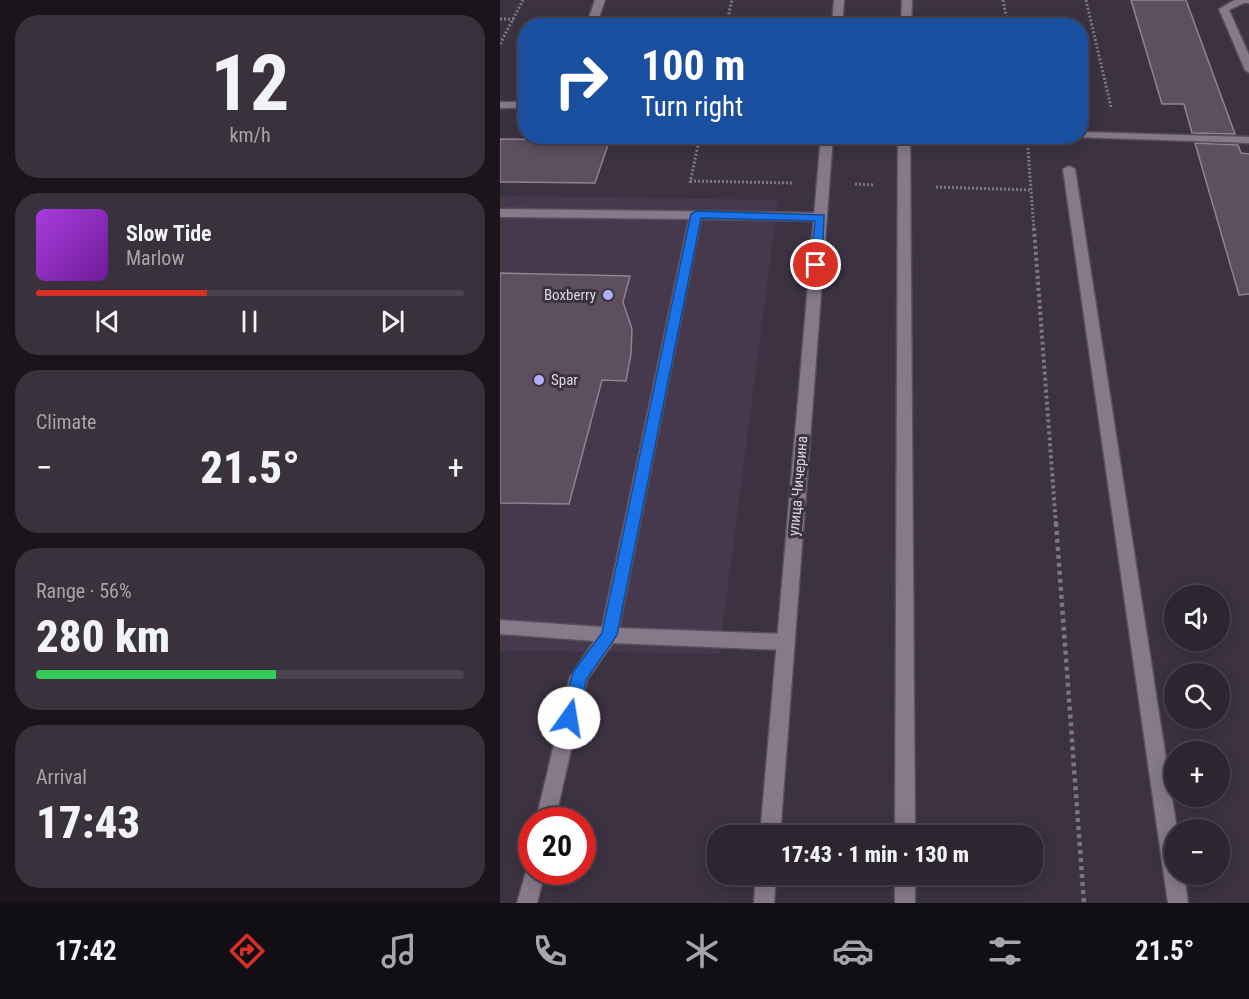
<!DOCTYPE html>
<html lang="en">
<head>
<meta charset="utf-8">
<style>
	body { margin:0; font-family:"Roboto Condensed",sans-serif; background:#39323d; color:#f1f3f6; height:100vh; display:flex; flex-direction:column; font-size:22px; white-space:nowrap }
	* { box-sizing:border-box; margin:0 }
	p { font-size:20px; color:#a7a5ab }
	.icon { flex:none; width:33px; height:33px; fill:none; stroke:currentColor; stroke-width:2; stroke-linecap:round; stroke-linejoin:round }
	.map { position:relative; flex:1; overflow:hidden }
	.panel { display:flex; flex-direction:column; gap:15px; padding:15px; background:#19151b; width:500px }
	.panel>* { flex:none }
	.banner { position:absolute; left:18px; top:18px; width:570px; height:126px; border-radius:24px; box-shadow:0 3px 15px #0003,0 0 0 2px #48434d; background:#1a4fa0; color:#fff; overflow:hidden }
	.fabs { position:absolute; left:664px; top:585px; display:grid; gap:12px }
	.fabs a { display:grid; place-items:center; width:66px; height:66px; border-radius:50%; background:#2d2631; box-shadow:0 3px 15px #0003,0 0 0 2px #48434d; font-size:30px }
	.speed { position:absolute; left:18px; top:807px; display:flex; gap:12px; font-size:30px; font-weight:700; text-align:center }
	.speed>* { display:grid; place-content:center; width:78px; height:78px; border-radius:50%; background:#2d2631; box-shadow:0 3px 15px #0003,0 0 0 2px #48434d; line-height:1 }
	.speed .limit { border:9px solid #d22; background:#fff; color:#111 }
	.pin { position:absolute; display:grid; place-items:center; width:51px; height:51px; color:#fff; margin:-26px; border:3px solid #fff; border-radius:50%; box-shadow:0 2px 6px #0007 }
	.me { position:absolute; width:66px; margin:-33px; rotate:13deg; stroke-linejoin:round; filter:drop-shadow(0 0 4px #0008) }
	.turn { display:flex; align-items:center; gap:21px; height:126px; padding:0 24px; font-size:27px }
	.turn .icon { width:78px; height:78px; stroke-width:2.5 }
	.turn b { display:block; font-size:42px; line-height:51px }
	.big { font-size:45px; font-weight:800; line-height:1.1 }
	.panel .card { flex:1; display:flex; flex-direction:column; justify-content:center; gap:9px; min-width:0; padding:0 21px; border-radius:24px; background:#39323d }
	.panel .dial { align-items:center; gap:0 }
	.dial b { font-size:78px; line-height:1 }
	.song { display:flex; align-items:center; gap:18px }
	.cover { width:72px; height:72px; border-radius:9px; background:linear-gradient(135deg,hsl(280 70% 55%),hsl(280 70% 35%)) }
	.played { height:6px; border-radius:3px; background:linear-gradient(90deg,#d93025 40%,#48434d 40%) }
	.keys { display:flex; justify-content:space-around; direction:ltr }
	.heat { display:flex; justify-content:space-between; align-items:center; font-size:33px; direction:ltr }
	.charge { height:9px; border-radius:4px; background:linear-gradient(90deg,#34c759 56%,#48434d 0) }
	.trip { position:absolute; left:207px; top:825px; width:336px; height:60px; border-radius:24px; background:#2d2631; box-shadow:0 3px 15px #0003,0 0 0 2px #48434d; font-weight:800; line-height:60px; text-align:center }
	.tab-bar { display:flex; height:96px; justify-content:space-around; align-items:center; background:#120f14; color:#a7a5ab }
	.tab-bar .icon { width:42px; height:42px }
	.tab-bar .selected { color:#d93025 }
	.tab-bar b { font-size:27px; color:#f1f3f6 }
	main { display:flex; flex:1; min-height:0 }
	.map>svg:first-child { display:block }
	.built { fill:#47394d }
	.building { fill:#5d4f5e; stroke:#918292; stroke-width:1.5 }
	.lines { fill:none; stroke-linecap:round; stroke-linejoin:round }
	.service-casing { stroke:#574f5b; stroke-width:3 }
	.secondary-casing { stroke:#574f5b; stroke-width:3 }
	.path-far2 { stroke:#7e7683; stroke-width:3; stroke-dasharray:2 2; stroke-linecap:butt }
	.path-far1 { stroke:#7e7683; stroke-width:4; stroke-dasharray:3 3; stroke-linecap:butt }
	.path { stroke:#7e7683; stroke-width:4.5; stroke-dasharray:4 4; stroke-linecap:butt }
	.service { fill:#85798a; fill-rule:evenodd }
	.secondary { fill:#85798a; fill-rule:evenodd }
	.route { fill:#1a73e8; stroke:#114b97; stroke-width:1.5 }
	.poi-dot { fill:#afaefa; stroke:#3c3241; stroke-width:2 }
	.labels { text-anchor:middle; stroke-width:6; stroke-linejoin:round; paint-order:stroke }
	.poi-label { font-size:15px; fill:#ddd7e0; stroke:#3c3241; text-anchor:end }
	.street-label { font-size:15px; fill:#ddd7e0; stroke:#3c3241 }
</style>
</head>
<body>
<main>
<section class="panel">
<div class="card dial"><b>12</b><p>km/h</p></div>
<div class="card">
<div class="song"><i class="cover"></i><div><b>Slow Tide</b><p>Marlow</p></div></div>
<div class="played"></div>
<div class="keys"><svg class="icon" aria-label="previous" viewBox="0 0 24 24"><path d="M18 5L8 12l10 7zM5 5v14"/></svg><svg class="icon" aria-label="pause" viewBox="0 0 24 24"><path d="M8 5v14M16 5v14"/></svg><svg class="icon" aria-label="next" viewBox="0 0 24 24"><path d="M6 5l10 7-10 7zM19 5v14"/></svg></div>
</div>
<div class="card"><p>Climate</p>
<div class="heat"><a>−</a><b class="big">21.5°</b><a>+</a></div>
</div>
<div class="card"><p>Range · 56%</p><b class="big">280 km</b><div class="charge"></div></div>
<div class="card"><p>Arrival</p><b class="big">17:43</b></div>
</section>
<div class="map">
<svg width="750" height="903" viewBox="0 0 750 903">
	<rect width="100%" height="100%" fill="#3c3241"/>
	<polygon class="built" points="0,196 278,200 219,654 0,650"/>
	<g class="building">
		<polygon points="631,0 686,0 735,134 692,133 684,104 662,104"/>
		<polygon points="70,136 111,136 95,183 0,182 0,139 69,140"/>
		<polygon points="695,143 738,145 741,153 750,154 750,294 739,295"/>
		<polygon points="0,273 130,276 123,302 132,329 131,354 126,381 102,380 69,504 0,503"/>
	</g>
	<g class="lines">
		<defs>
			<g id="service">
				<polygon points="95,0 105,0 96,26 86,26"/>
				<polygon points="735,0 750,0 750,3 744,3 729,10 750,57 750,73 745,70 719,9"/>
				<rect x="0" y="102" width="26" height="6"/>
				<polygon points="580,132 750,137 750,143 576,137 580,136"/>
				<polygon points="569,166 575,169 677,830 675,830 675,874 684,874 688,903 668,903 563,169"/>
				<polygon points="0,209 320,213 326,217 320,221 201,219 119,628 285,634 291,637 294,642 291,647 285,650 113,643 87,680 55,820 36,820 70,677 94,641 0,634 0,620 102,627 189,219 0,217"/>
				<polygon points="32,863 32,872 45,872 37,903 17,903 28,865"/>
			</g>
			<g id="secondary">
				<polygon points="334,0 344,0 342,26 332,26"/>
				<polygon points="402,0 412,0 411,26 401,26"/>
				<polygon points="321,136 333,136 280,836 260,836"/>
				<polygon points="398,136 410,136 415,836 395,836"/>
				<polygon points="256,874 276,874 274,903 254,903"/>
				<rect x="395" y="874" width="20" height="29"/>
			</g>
		</defs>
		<use href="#service" class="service-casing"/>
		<use href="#secondary" class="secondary-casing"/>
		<g class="path-far2">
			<polyline points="503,0 508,26"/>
			<polyline points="586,0 611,107"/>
			<polyline points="0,19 14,19"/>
			<polyline points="226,26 232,0"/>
			<polyline points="0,44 23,0"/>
			<polyline points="527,136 534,230"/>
			<polyline points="190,181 293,183"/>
			<polyline points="190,183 200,136"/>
			<polyline points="355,184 374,185"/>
			<polyline points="436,187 531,190"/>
		</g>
		<polyline class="path-far1" points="534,228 556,525"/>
		<polyline class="path" points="556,523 584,903"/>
		<use href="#service" class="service"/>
		<use href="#secondary" class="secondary"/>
	</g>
	<polygon class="route" points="196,211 324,215 322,265 316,268 311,265 315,221 201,218 117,635 86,680 78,718 75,723 69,726 64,723 61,718 73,672 102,633 191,214"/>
	<g class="poi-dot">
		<circle cx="108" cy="295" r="6"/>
		<circle cx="39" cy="380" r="6"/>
	</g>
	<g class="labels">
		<g class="poi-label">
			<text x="96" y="300">Boxberry</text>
			<text x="51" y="385" text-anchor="start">Spar</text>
		</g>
		<g class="street-label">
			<text transform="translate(298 486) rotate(-85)" y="5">улица Чичерина</text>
		</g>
	</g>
</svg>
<div class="fabs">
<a><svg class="icon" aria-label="sound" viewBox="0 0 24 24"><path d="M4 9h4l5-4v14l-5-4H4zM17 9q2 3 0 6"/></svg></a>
<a><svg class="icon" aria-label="search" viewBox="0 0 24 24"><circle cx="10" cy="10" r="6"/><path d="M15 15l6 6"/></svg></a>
<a>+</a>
<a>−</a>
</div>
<div class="speed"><div class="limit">20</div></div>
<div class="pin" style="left:316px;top:265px;background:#d93025"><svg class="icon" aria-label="arrive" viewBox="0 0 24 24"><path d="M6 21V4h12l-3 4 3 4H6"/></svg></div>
<svg class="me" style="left:69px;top:718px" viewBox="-20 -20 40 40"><circle r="19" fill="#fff"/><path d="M0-13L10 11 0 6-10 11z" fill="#1a73e8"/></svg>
<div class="trip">17:43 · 1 min · 130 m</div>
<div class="banner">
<div class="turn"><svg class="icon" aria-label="right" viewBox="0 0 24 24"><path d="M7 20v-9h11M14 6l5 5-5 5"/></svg><div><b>100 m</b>Turn right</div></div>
</div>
</div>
</main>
<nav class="tab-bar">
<b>17:42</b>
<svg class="icon selected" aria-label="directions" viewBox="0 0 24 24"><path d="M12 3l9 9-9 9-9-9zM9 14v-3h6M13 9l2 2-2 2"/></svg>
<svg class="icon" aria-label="music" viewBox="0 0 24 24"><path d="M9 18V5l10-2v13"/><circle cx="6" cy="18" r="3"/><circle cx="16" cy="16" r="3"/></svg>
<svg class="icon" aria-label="phone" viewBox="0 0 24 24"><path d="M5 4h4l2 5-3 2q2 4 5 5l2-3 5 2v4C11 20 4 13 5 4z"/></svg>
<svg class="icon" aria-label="climate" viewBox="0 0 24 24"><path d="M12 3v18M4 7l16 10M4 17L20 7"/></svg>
<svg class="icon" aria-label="car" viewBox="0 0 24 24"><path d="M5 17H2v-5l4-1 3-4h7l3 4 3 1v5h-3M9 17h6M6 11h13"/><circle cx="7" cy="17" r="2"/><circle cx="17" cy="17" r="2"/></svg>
<svg class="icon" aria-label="filters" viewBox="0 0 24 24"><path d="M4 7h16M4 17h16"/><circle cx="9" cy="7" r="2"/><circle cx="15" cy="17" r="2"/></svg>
<b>21.5°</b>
</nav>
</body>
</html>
